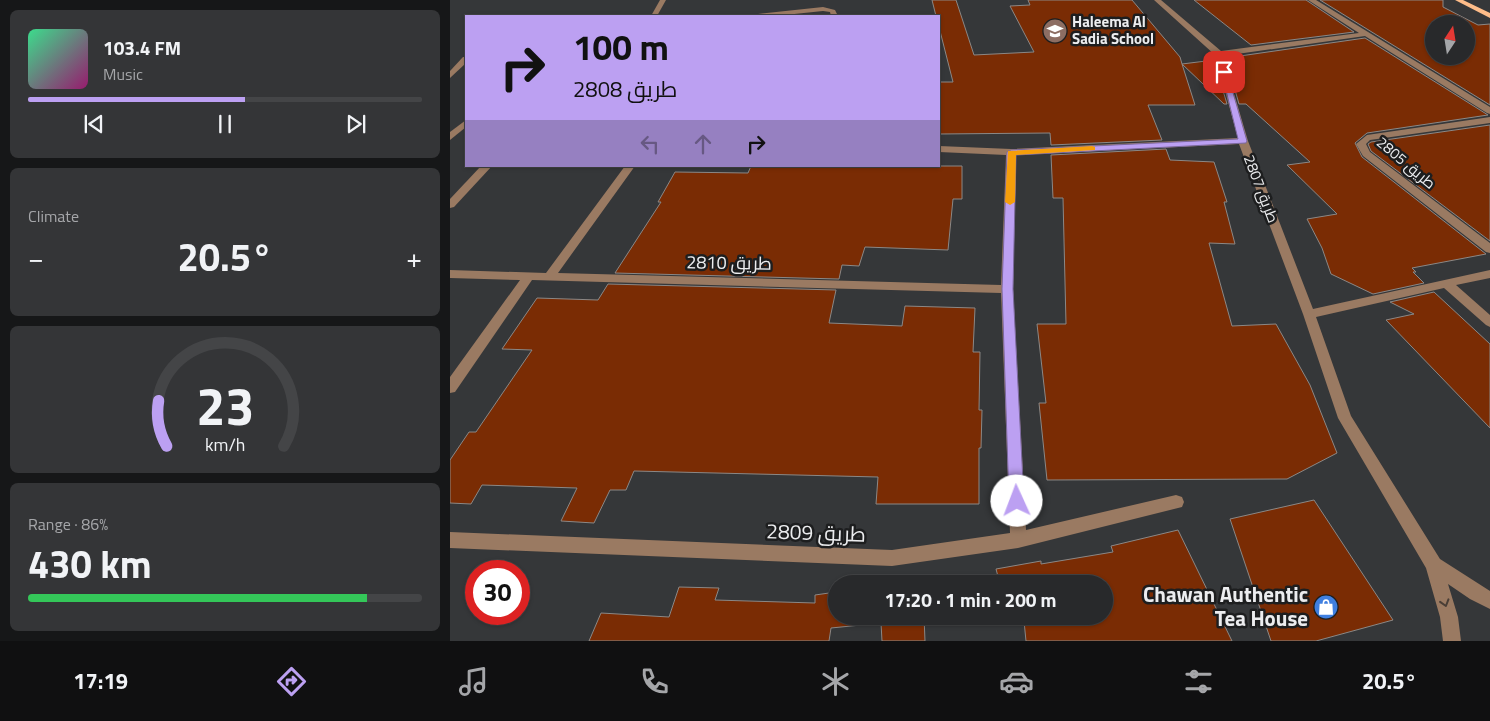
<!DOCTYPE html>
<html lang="en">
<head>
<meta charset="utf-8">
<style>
	body { margin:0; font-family:"Titillium Web",Cairo,sans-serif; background:#343537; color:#f1f3f6; height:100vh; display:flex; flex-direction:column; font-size:19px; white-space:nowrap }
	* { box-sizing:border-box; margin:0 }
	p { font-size:16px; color:#a5a6a9 }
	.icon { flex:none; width:28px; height:28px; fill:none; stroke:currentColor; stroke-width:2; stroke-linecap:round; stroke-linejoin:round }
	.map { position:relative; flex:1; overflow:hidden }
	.panel { display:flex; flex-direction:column; gap:10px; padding:10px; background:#161718; width:450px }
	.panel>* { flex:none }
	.guide { position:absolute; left:15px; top:15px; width:475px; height:152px; border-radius:0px; box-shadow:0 1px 4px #0004,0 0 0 1px #444547; background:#bca0f2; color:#111; overflow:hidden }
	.needle { width:32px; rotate:12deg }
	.controls { position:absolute; left:975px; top:15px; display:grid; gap:10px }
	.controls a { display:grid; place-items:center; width:50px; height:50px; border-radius:50%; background:#28292b; box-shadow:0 1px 4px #0004,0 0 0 1px #444547; font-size:25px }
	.speed { position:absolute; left:15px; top:560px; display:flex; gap:10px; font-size:25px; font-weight:700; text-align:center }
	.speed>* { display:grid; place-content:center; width:65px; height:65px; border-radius:50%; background:#28292b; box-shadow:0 1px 4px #0004,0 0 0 1px #444547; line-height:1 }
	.speed .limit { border:8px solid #d22; background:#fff; color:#111 }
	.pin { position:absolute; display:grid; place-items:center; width:42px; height:42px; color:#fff; margin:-21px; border-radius:10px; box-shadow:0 2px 8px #0006 }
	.me { position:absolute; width:55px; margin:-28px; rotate:358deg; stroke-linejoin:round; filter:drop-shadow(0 0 4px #0008) }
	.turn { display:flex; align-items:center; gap:18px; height:105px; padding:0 25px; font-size:22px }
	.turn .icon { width:65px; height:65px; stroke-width:2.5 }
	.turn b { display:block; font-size:35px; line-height:42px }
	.lanes { display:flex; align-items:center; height:48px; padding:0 25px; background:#0003; justify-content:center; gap:25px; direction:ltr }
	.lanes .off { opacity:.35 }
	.big { font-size:38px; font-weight:700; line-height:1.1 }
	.panel .widget { flex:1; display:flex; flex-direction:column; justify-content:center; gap:8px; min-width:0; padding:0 18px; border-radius:8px; background:#343537 }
	.panel .dial { align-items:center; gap:0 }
	.dial svg { height:130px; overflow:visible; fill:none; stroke:#444547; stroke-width:7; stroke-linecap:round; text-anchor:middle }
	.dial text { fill:#f1f3f6; stroke:none }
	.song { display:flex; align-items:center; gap:15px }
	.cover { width:60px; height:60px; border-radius:8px; background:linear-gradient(135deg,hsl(150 70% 55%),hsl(320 70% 35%)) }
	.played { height:5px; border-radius:2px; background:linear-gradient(90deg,#bca0f2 55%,#444547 55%) }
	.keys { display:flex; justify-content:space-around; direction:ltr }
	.heat { display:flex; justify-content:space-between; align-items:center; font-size:28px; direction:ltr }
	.charge { height:8px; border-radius:4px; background:linear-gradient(90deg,#34c759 86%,#444547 0) }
	.trip { position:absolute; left:378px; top:575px; width:285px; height:50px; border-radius:25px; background:#28292b; box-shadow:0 1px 4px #0004,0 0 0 1px #444547; font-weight:700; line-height:50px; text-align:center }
	.dock { display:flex; height:80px; justify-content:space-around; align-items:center; background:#101011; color:#a5a6a9 }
	.dock .icon { width:35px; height:35px }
	.dock .active { color:#bca0f2 }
	.dock b { font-size:22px; color:#f1f3f6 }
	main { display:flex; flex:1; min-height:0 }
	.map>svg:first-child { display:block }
	.building { fill:#7a2c04; stroke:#8b8886; fill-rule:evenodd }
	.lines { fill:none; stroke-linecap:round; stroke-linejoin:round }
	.minor { fill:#9a7a62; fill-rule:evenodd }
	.major { fill:#fdbc89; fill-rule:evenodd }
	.oneway { stroke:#493e36 }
	.route { fill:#bca0f2; stroke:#7a689d }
	.slow { fill:#f59e0b }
	.labels { text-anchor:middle; stroke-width:5; stroke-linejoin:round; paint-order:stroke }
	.far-poi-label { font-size:15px; font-weight:bold; fill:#ecedef; stroke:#1d1e1f; text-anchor:start }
	.far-street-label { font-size:15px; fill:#ecedef; stroke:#1d1e1f }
	.street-label { font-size:18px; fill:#ecedef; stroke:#1d1e1f }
	.near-street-label { font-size:21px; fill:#ecedef; stroke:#1d1e1f }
	.near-poi-label { font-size:21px; font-weight:bold; fill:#ecedef; stroke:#1d1e1f; text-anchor:end }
</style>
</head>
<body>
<main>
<section class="panel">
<div class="widget">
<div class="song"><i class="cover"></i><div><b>103.4 FM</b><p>Music</p></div></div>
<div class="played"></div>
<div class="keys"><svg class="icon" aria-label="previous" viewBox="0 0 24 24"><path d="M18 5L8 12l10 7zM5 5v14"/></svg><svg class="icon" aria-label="pause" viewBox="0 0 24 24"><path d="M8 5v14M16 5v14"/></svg><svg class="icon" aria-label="next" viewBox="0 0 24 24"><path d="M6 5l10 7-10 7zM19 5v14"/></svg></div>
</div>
<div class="widget"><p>Climate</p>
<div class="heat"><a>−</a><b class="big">20.5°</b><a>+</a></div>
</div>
<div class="widget dial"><svg viewBox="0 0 100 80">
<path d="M14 69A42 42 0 1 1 86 69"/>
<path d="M14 69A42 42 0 0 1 9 41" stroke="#bca0f2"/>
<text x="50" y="56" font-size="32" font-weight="700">23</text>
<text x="50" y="72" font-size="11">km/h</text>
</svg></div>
<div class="widget"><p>Range · 86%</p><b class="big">430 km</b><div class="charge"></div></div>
</section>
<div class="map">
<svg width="1040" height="641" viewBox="0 0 1040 641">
	<rect width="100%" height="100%" fill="#353739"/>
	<g class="building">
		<polygon points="482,0 506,0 524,55 584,52 560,6 580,5 578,0 682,0 730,57 732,64 764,60 777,104 774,104 732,64 745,105 698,105 712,140 601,145 600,133 489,134 489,82 503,82 489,27 489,16 486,16"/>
		<polygon points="744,0 856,0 904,32 801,45"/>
		<path d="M870,0h123v7l35,18 12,-1v81zM984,24h32v32h-32z"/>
		<polygon points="915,38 1038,115 917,133 905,143 912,157 1036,254 962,268 966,272 963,272 974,283 923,294 881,274 872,248 857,219 887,214 837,165 860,162 796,104 789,104 776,58"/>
		<polygon points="1040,125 1040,241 921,151 918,144 921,142"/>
		<polygon points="716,149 720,160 764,162 777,202 774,202 785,244 759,243 782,326 826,324 860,385 887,453 837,479 597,480 589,403 596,403 587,324 616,324 613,198 603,198 601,155"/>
		<polygon points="301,166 512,166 512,199 503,199 498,250 415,247 409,266 392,265 389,279 165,273 211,202 208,202 225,172 298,173"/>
		<polygon points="158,284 386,290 379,323 452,326 455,306 525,308 523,352 530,352 529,410 532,410 531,448 529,448 529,504 426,504 428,477 184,471 176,490 160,490 144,523 111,521 127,488 32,485 21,504 0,503 0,460 19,432 26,432 82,350 52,349 87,298 148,300"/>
		<polygon points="984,292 1040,344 1040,428 936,320 964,314 940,302"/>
		<polygon points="864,500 943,620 866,641 821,641 780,519"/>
		<polygon points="728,530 782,641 576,641 574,621 558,624 557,616 654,616 654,584 550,584 546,569 591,561 591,564 663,552 661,546"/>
		<polygon points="229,587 269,588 265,600 365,603 365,595 386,592 386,616 474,616 475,641 432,641 431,623 381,628 379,641 139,641 151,613 219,617"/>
	</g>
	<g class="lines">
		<g class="minor">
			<polygon points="210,0 216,0 207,16 201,16"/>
			<polygon points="704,0 711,0 771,51 909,33 858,0 866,0 1040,107 1040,114 1037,113 915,36 773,56 798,141 863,309 1040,270 1040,278 1006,285 1040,315 1040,327 1036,325 994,288 866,317 901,416 990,559 1040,591 1040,609 1020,599 998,584 1008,617 1011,641 993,641 990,617 976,568 888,418 853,314 789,144 566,155 563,289 576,530 726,495 732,497 734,502 732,507 568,548 442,566 0,548 0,532 442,550 560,533 551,293 82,280 5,392 0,393 0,377 70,280 0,278 0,270 96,273 175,166 185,166 108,273 551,285 556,155 489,152 489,146 561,149 788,138 765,55"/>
			<polygon points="373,7 385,10 388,16 381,16 380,12 373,11 325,16 304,16 308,14"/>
			<polygon points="13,57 16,57 16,63 0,78 0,71"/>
			<polygon points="1040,117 1040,123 920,140 916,144 920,152 1040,243 1040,253 1036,252 913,156 906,144 917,135"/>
			<polygon points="16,120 16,127 0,140 0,132"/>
			<polygon points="31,166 42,166 4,207 0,208 0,199"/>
		</g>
		<polygon class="major" points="1005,0 1013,0 1040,13 1040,18"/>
	</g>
	<defs><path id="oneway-chevron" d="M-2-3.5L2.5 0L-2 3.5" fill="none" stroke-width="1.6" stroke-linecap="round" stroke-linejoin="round" transform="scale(1.25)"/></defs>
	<use class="oneway" href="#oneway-chevron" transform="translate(995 603) rotate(73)"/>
	<polygon class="route" points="771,70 777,72 797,141 796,143 566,155 563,289 574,501 572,506 567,508 562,506 559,501 552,289 557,152 561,150 788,139"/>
	<polygon class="slow" points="642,146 645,147 645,150 566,155 565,202 560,205 555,202 558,151"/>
	<defs>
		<symbol id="school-disc" viewBox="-11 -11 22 22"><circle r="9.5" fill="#8d6e63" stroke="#1d1e1f"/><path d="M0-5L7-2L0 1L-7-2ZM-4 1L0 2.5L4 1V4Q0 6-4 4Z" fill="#fff"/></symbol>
		<symbol id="shop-disc" viewBox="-11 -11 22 22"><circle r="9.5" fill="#3f7fe0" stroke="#1d1e1f"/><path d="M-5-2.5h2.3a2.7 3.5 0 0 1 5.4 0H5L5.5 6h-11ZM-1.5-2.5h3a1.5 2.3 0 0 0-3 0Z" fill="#fff"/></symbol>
	</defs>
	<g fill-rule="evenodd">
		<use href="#school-disc" x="591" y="17" width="28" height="28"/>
		<use href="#shop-disc" x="862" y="593" width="28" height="28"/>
	</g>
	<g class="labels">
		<g class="far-poi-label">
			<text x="622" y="27">Haleema Al<tspan x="622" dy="17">Sadia School</tspan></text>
		</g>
		<g class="far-street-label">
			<text transform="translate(956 163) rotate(40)" y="5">طريق 2805</text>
			<text transform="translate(811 189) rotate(69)" y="5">طريق 2807</text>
		</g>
		<g class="street-label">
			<text transform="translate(279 263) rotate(1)" y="6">طريق 2810</text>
		</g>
		<g class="near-street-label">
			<text transform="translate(366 533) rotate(2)" y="7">طريق 2809</text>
		</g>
		<g class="near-poi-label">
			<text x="858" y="602">Chawan Authentic<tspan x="858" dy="24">Tea House</tspan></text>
		</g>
	</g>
</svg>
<div class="controls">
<a><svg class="needle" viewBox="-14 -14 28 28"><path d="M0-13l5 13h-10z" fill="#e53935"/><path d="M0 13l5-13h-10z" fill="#a5a6a9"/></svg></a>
</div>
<div class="speed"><div class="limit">30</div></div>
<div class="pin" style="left:774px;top:72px;background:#d93025"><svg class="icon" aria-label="arrive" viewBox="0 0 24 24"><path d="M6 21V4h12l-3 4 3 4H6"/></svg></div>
<svg class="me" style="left:567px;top:501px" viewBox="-20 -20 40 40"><circle r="19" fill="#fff"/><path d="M0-13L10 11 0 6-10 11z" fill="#bca0f2"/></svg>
<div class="trip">17:20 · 1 min · 200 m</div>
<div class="guide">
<div class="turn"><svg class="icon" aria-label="right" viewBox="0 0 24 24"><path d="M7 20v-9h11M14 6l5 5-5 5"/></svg><div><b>100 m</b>طريق 2808</div></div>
<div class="lanes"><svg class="icon off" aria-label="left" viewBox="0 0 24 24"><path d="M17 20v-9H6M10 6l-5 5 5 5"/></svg><svg class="icon off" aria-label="ahead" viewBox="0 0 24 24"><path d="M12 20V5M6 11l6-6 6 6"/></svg><svg class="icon" aria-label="right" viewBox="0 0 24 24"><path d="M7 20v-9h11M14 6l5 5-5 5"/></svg></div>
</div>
</div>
</main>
<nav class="dock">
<b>17:19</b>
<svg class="icon active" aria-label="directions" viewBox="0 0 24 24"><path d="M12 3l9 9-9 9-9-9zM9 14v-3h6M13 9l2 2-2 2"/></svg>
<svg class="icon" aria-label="music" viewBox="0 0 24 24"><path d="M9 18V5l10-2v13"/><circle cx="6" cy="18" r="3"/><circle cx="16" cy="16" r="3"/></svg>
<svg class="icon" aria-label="phone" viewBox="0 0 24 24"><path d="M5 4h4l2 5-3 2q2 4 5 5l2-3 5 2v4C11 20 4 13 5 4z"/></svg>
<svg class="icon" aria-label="climate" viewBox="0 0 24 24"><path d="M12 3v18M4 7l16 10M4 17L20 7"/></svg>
<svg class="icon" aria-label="car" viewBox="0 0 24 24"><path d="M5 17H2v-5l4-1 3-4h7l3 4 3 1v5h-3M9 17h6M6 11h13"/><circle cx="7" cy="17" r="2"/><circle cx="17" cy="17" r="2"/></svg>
<svg class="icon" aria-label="filters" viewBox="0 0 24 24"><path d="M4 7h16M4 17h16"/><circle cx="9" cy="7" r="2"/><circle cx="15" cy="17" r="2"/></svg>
<b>20.5°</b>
</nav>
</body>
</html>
